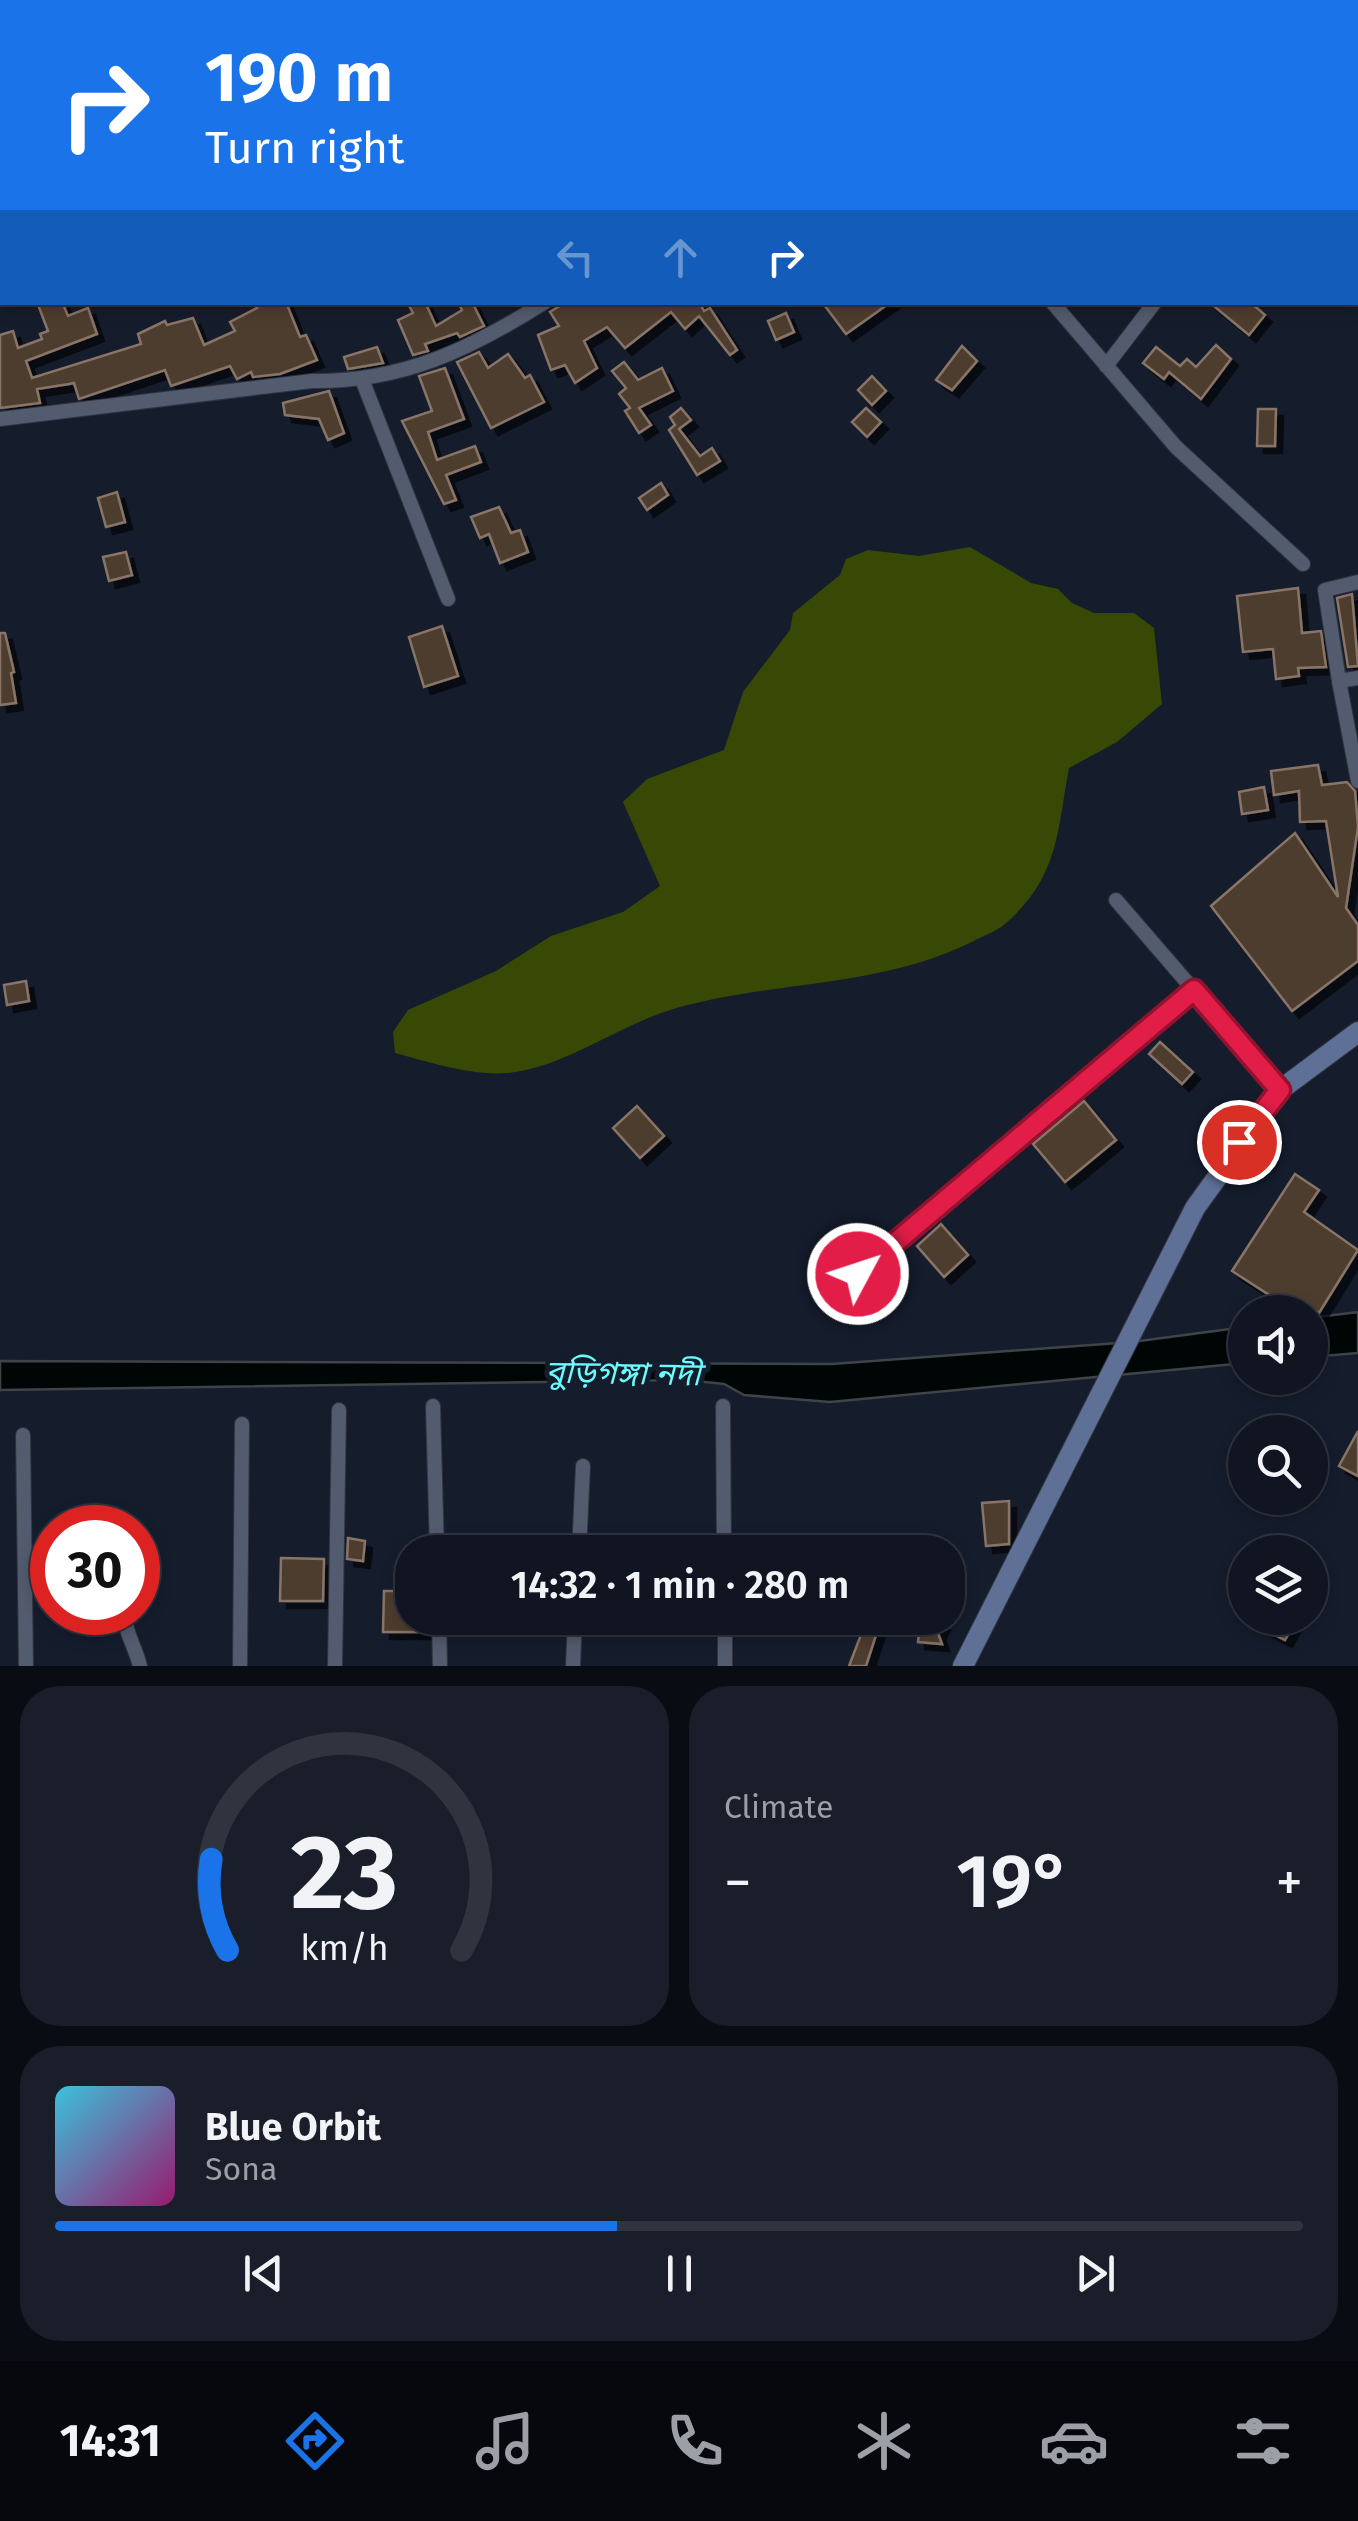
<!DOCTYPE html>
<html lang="en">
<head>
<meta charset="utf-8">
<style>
	body { margin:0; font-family:"Fira Sans","Noto Sans Bengali",sans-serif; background:#191e2a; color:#f1f3f6; height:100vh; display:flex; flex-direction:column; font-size:38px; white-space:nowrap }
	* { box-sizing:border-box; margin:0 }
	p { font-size:32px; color:#9c9fa5 }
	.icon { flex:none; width:55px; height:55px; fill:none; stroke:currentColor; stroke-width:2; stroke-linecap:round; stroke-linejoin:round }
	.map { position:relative; height:1666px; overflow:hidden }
	.sheet { display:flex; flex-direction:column; gap:20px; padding:20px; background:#090c12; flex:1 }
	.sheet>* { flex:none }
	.top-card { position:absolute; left:0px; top:0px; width:1360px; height:305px; box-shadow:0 5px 15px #0003,0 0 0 2px #30343f; background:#1a73e8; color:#fff; overflow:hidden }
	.buttons { position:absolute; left:1228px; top:1295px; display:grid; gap:20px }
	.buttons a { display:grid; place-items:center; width:100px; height:100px; border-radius:50%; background:#101521; box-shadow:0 5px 15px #0003,0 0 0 2px #30343f; font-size:50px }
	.speed { position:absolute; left:30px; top:1505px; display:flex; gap:20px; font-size:50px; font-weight:700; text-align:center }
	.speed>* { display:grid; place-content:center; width:130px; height:130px; border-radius:50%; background:#101521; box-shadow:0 5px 15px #0003,0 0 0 2px #30343f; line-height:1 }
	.speed .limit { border:15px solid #d22; background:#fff; color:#111 }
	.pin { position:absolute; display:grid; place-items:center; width:85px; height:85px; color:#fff; margin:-42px; border:5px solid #fff; border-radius:50%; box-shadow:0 2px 10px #0007 }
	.me { position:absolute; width:110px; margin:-55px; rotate:50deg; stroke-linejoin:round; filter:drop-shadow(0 0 8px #0008) }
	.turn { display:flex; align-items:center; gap:35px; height:210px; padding:0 40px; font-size:45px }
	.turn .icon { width:130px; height:130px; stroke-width:2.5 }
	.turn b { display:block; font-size:70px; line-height:85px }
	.lanes { display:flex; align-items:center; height:95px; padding:0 40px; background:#0003; justify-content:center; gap:50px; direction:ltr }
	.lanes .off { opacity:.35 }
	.big { font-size:75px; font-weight:600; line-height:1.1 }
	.sheet .widget { flex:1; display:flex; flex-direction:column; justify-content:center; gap:15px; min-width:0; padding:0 35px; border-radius:40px; background:#191e2a }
	.sheet .dial { align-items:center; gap:0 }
	.dial svg { height:260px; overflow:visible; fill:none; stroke:#30343f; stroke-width:7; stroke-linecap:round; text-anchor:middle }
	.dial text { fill:#f1f3f6; stroke:none }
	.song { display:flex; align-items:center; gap:30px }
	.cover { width:120px; height:120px; border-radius:15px; background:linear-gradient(135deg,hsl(190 70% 55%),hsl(320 70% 35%)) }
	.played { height:10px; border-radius:5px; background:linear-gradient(90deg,#1a73e8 45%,#30343f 45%) }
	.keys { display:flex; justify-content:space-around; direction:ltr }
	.heat { display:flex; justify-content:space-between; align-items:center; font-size:55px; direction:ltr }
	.sheet .tiles { flex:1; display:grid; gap:20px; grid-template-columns:1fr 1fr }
	.widget:last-child { grid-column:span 2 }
	.trip { position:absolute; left:395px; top:1535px; width:570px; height:100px; border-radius:40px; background:#101521; box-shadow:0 5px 15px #0003,0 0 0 2px #30343f; font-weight:600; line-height:100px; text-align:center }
	.tabs { display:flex; height:160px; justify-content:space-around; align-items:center; background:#06080d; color:#9c9fa5 }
	.tabs .icon { width:70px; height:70px }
	.tabs .on { color:#1a73e8 }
	.tabs b { font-size:45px; color:#f1f3f6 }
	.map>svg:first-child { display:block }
	.green { fill:#384906 }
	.water { fill:#000606; stroke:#3e4447; stroke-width:2.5 }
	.building { fill:#4d3c2f; stroke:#897567; stroke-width:2.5; filter:url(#shadow) }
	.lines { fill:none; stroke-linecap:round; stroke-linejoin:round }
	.street-casing { stroke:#303440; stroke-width:16 }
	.secondary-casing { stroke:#303440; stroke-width:22 }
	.street { stroke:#535b6e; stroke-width:14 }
	.secondary { stroke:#5e7096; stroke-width:20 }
	.route-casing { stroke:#92132f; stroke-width:25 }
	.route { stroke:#e11d48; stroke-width:18 }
	.labels { text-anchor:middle; stroke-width:10; stroke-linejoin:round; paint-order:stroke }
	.water-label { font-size:32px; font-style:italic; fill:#6afdfd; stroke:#151c2c }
</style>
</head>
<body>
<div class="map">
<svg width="1358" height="1666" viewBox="0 0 1358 1666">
	<defs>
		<filter id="shadow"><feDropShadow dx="7" dy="7" stdDeviation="0" flood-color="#0009"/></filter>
	</defs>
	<rect width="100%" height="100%" fill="#151c2c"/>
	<path class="green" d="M970,547l61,36 27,6 14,14 22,10h40l20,15 8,76 -45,38 -48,26c-12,64 -10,109 -64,156 -9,8 -23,12 -33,18 -95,47 -202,38 -302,68 -54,17 -107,58 -163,63 -36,3 -78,-11 -112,-20l-2,-21 15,-22 88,-39 55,-35 72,-24 37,-26 -37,-84 24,-23 77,-29 19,-58 47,-62 3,-17 47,-38 6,-16 22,-9 51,6z"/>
	<g class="water">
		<polygon points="1358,1312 1358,1353 1310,1357 1310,1318"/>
		<polygon points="1245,1327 1245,1363 830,1402 744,1395 724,1384 686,1380 0,1390 0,1361 832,1364 1132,1342"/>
	</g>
	<g class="building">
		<polygon points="37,302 62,302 68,316 88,308 97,334 26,361 32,378 141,344 138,334 165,321 167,325 193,318 204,345 235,331 230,322 257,308 254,302 286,302 300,337 306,335 317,360 280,374 253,377 251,372 237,379 230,366 171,386 165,370 79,399 74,383 69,384 37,389 40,403 0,408 0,335 13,331 18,348 42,339 40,334 48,331"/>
		<polygon points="407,302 425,302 436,326 462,310 458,302 472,302 484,326 460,337 457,333 425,344 428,351 413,355 398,320 413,313"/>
		<polygon points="566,302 699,302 704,311 710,308 737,350 730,355 699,316 685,329 671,312 625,348 607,327 584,341 597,368 575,383 565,365 551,370 538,335 559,326 550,312"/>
		<polygon points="822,302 891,302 846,334"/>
		<polygon points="1209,302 1250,302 1265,315 1249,335"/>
		<polygon points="786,313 794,332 776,340 768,321"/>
		<polygon points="1216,345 1231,359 1201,399 1169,372 1164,379 1143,363 1156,347 1180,366 1187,359 1196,367"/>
		<polygon points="962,346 977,361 952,390 936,380"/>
		<polygon points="377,347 383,363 348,369 344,357"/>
		<polygon points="479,352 488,368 508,354 525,378 530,375 544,402 491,428 457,362"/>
		<polygon points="624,362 638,380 662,368 673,391 639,408 651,425 639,433 625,411 630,408 619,394 626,388 612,371"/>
		<polygon points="445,368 464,419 428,432 437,460 475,446 481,462 446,475 456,500 444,504 402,421 432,411 419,376"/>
		<polygon points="872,376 886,391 872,405 858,390"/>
		<polygon points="329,391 344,433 328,440 319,419 285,415 283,403"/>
		<polygon points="681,408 691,420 679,429 700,456 712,448 720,461 697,475 669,430 675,425 670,417"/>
		<polygon points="866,408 881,422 867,437 852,422"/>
		<polygon points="1258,409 1276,409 1275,446 1257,446"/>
		<polygon points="661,483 668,495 647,510 639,498"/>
		<polygon points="117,492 125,522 106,527 98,498"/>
		<polygon points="499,507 511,533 520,530 528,552 500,563 489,534 480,538 471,517"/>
		<polygon points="126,552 132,575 109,581 103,557"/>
		<polygon points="1298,588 1302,633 1321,631 1326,667 1298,668 1299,676 1276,679 1273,649 1243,652 1237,596"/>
		<polygon points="1352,594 1358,666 1348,667 1337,598"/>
		<polygon points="442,626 458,676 424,687 409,637"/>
		<polygon points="0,633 5,633 14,672 11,673 16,703 0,705"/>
		<polygon points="1318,765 1322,785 1347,782 1355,791 1358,827 1346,908 1358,925 1358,961 1292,1011 1211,906 1295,833 1338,897 1326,821 1300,822 1299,791 1274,795 1271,771"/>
		<polygon points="1264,787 1268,810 1242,814 1239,792"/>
		<polygon points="26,981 29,1001 7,1005 4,985"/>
		<polygon points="1160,1042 1193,1072 1182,1084 1149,1054"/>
		<polygon points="1084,1101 1116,1140 1065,1182 1033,1144"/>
		<polygon points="637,1106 664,1136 640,1158 613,1128"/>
		<polygon points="1295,1174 1319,1190 1304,1212 1358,1250 1319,1313 1297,1299 1291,1309 1232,1271"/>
		<polygon points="941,1224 968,1255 944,1277 917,1246"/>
		<polygon points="1358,1431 1358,1476 1339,1466"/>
		<polygon points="1009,1501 1009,1544 986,1546 982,1503"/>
		<polygon points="348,1538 365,1541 363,1561 347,1559"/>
		<polygon points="281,1558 324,1559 323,1601 280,1601"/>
		<polygon points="384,1591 412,1591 412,1618 428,1618 428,1632 383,1632"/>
		<polygon points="1242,1618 1297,1618 1285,1640"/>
		<polygon points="920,1620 943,1623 938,1633 942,1644 918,1642"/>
		<polygon points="864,1627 878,1629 866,1666 849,1666"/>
	</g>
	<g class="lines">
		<defs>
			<g id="street">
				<polyline points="163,0 166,2"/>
				<polyline points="1055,0 1059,2"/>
				<polyline points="136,2 138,0"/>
				<polyline points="549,2 551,0"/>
				<polyline points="675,2 677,0"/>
				<polyline points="1010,2 1012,0"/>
				<polyline points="1267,2 1269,0"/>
				<polyline points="1358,38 1358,37"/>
				<polyline points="0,178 2,174"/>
				<polyline points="1052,302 1176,447 1303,564"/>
				<polyline points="1106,366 1155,302"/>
				<polyline points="363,382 448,599"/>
				<path d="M0,419l312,-38c90,1 157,-31 233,-79"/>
				<polyline points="1358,582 1325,590 1339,681 1358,678"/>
				<polyline points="1339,681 1358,781"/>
				<polyline points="1116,900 1280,1090"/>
				<polyline points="859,1274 1194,990"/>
				<polyline points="433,1406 437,1552"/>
				<polyline points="723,1406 724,1552"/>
				<polyline points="23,1435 26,1666"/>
				<polyline points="579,1552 583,1466"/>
				<path d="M124,1612c1,21 11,34 16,54"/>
				<polyline points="439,1618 440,1666"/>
				<polyline points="725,1618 725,1666"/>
				<polyline points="240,1666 242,1424"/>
				<polyline points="335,1666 339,1410"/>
				<polyline points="573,1666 575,1618"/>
			</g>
			<polyline id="secondary" points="963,1666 1195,1208 1280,1090 1358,1032"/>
		</defs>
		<use href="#street" class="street-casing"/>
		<use href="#secondary" class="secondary-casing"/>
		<use href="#street" class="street"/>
		<use href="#secondary" class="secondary"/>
	</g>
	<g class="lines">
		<defs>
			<polyline id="route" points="858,1274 1194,990 1280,1090 1239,1142"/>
		</defs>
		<use href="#route" class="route-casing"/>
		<use href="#route" class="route"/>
	</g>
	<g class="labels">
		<g class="water-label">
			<text transform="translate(623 1373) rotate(1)" y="11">বুড়িগঙ্গা নদী</text>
		</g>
	</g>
</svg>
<div class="buttons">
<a><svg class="icon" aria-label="sound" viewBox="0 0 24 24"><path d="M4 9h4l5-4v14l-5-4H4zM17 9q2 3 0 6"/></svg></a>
<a><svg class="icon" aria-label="search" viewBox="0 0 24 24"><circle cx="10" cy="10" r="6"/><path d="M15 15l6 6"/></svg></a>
<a><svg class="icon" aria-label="layers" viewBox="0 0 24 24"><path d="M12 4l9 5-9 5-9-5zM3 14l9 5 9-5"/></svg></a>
</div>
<div class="speed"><div class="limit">30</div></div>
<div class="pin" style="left:1239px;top:1142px;background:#d93025"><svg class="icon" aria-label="arrive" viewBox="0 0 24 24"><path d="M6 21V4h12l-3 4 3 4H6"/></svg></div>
<svg class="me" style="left:858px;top:1274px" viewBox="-20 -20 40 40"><circle r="17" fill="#e11d48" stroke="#fff" stroke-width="3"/><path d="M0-11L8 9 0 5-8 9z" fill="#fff"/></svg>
<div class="trip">14:32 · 1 min · 280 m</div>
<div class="top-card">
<div class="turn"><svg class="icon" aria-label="right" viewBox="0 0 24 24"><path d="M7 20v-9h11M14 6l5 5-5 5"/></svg><div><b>190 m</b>Turn right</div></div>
<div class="lanes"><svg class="icon off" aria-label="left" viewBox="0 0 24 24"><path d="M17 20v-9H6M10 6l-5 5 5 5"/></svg><svg class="icon off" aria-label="ahead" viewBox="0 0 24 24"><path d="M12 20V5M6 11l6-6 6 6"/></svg><svg class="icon" aria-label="right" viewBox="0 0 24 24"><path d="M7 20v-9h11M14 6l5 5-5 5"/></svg></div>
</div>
</div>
<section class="sheet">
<div class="tiles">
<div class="widget dial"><svg viewBox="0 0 100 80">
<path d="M14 69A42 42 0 1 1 86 69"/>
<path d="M14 69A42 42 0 0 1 9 41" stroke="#1a73e8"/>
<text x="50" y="56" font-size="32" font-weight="700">23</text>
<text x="50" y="72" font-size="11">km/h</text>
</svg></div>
<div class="widget"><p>Climate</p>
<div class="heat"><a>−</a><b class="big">19°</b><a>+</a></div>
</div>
<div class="widget">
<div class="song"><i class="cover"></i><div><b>Blue Orbit</b><p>Sona</p></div></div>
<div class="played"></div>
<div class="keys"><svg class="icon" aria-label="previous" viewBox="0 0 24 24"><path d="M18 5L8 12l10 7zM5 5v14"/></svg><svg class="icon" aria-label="pause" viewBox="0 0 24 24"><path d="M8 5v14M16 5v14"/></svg><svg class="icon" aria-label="next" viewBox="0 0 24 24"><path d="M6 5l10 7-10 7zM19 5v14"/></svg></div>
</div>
</div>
</section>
<nav class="tabs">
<b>14:31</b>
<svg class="icon on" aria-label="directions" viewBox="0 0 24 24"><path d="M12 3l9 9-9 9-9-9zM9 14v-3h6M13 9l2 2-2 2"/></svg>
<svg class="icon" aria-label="music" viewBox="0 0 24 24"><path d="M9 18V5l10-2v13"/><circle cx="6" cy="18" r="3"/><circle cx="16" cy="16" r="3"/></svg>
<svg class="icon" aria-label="phone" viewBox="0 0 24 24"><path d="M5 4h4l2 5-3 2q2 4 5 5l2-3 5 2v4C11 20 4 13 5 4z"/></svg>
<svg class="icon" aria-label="climate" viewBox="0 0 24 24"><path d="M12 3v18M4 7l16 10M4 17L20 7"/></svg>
<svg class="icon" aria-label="car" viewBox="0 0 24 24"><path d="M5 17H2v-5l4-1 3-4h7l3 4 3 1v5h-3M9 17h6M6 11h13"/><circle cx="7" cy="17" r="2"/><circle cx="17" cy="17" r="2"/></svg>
<svg class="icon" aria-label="filters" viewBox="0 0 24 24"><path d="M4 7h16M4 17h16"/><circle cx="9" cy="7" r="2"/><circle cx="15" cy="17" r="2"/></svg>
</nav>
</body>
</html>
